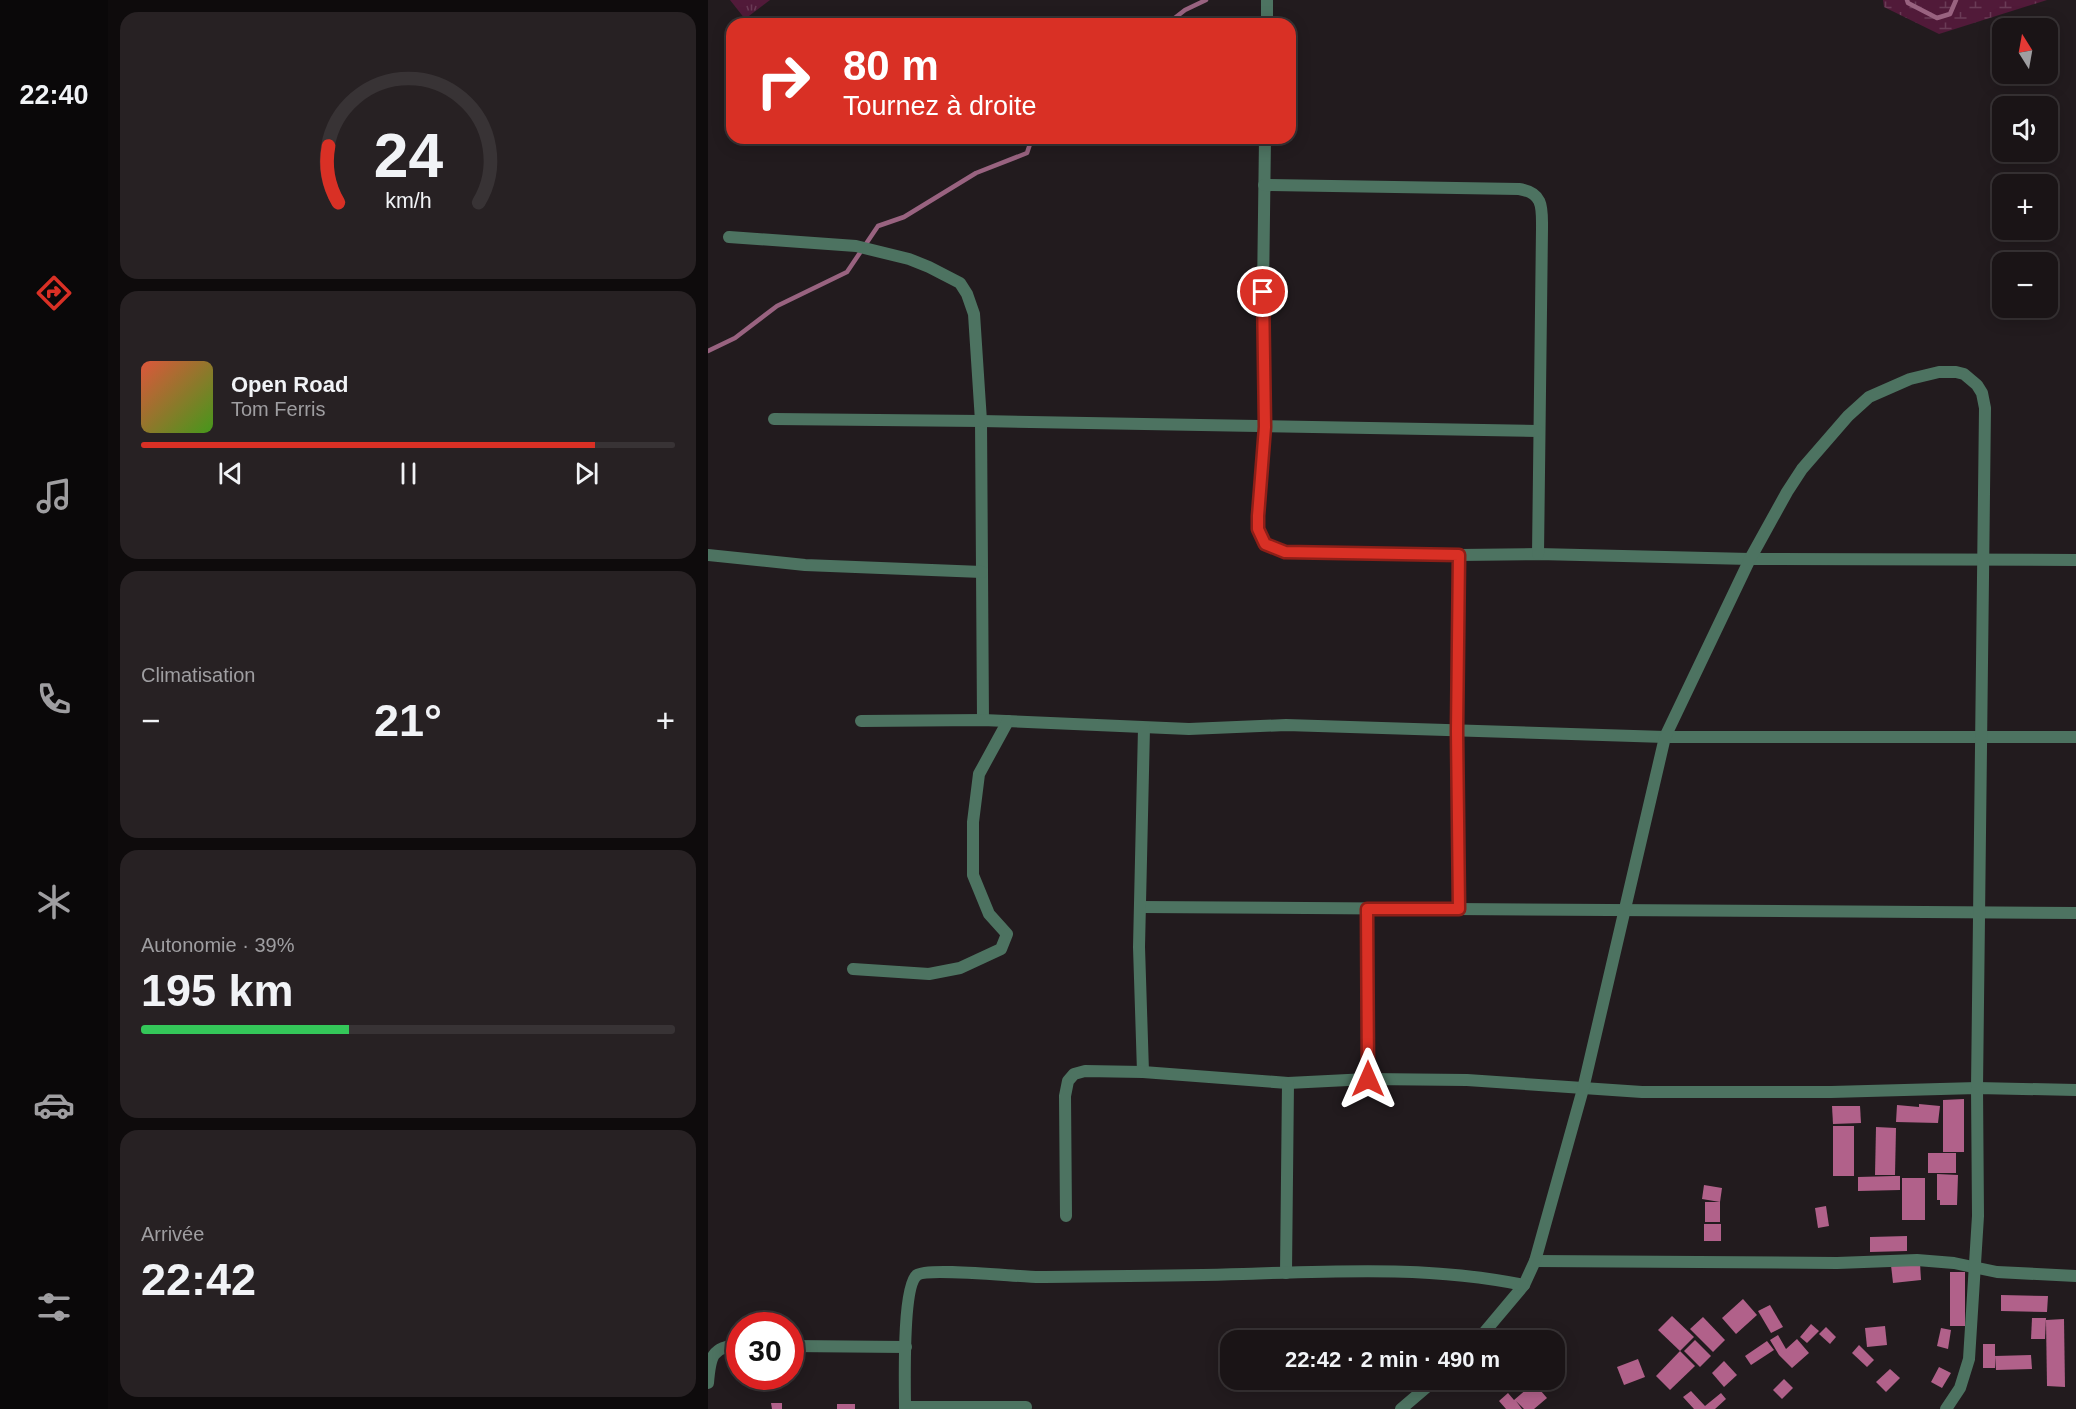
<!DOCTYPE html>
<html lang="fr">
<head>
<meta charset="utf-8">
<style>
	body { margin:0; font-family:Helvetica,sans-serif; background:#272123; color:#f1f3f6; height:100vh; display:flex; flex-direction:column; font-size:22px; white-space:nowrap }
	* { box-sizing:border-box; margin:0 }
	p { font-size:20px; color:#9f9ea1 }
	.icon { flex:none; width:33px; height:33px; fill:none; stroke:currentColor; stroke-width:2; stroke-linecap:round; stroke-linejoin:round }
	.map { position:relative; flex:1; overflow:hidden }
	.details { display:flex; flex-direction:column; gap:12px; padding:12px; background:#0e0b0c; width:600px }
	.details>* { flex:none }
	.hud { position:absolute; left:18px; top:18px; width:570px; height:126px; border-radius:18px; box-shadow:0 3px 15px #0003,0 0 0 2px #383335; background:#d93025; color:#fff; overflow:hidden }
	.needle { width:39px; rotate:349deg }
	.tools { position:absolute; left:1284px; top:18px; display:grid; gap:12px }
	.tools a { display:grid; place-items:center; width:66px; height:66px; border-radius:12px; background:#1a1416; box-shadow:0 3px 15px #0003,0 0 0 2px #383335; font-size:30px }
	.speed { position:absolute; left:18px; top:1312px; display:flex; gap:12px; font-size:30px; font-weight:700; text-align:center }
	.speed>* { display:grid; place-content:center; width:78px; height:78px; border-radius:50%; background:#1a1416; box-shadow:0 3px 15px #0003,0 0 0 2px #383335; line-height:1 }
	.speed .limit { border:9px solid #d22; background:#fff; color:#111 }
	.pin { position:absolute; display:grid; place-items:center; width:51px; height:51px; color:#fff; margin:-26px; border:3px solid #fff; border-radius:50%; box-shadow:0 2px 6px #0007 }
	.me { position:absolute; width:66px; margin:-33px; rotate:0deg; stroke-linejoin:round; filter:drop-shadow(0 0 4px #0008) }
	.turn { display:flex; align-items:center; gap:21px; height:126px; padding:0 18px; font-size:27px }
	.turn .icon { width:78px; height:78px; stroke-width:2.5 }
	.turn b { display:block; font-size:42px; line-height:51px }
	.big { font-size:45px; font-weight:600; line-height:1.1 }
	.details .widget { flex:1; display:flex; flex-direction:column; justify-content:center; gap:9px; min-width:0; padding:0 21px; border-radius:18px; background:#272123 }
	.details .dial { align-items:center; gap:0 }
	.dial svg { height:156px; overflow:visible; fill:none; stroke:#383335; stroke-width:7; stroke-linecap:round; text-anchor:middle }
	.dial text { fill:#f1f3f6; stroke:none }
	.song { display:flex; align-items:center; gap:18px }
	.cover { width:72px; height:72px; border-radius:9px; background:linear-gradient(135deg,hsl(10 70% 55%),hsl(100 70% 35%)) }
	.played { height:6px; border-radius:3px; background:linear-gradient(90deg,#d93025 85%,#383335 85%) }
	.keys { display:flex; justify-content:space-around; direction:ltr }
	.heat { display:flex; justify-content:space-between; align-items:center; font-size:33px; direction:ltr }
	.charge { height:9px; border-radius:4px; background:linear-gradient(90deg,#34c759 39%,#383335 0) }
	.trip { position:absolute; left:512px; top:1330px; width:345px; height:60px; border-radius:18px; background:#1a1416; box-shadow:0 3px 15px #0003,0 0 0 2px #383335; font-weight:600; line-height:60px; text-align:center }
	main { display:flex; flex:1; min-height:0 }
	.tab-bar { display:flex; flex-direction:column; width:108px; justify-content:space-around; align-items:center; background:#0a0809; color:#9f9ea1 }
	.tab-bar .icon { width:42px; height:42px }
	.tab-bar .selected { color:#d93025 }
	.tab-bar b { font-size:27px; color:#f1f3f6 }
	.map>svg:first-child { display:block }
	.grass { fill:url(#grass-tufts) }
	.wetland { fill:url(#wetland-marsh) }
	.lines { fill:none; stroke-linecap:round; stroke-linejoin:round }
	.stream { stroke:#996380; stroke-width:4.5 }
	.building { fill:#b1618a }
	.street { stroke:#4d7361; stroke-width:12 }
	.route-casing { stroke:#8d1f18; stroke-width:15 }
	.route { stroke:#d93025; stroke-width:10 }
</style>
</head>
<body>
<main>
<nav class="tab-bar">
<b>22:40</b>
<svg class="icon selected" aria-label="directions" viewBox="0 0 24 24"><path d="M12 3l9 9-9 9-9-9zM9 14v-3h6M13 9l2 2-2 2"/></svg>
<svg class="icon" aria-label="music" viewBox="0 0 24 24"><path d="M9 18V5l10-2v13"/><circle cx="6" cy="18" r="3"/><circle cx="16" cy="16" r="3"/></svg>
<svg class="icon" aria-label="phone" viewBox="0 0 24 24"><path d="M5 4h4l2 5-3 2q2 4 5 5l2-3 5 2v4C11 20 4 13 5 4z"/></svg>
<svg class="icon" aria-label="climate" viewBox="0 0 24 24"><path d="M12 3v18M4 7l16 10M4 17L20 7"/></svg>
<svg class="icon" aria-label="car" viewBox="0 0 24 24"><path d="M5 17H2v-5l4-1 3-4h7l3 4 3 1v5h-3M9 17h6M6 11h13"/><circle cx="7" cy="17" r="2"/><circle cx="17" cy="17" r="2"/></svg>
<svg class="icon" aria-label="filters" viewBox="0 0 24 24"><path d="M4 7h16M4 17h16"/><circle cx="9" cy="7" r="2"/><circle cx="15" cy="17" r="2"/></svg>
</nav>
<section class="details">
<div class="widget dial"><svg viewBox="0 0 100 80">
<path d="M14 69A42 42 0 1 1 86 69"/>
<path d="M14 69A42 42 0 0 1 9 40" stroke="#d93025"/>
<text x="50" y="56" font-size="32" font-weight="700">24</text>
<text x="50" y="72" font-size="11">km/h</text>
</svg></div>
<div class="widget">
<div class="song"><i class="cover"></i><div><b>Open Road</b><p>Tom Ferris</p></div></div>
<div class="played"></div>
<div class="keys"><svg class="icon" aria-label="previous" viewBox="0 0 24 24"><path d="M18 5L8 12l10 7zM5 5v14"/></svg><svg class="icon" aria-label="pause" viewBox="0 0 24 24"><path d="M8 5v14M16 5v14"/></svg><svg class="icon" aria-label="next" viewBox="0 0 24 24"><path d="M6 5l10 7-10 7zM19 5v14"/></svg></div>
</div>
<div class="widget"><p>Climatisation</p>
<div class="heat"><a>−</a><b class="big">21°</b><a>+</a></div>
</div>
<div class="widget"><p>Autonomie · 39%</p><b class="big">195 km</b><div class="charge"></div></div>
<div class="widget"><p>Arrivée</p><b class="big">22:42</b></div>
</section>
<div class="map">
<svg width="1368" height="1409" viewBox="0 0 1368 1409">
	<defs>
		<pattern id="grass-tufts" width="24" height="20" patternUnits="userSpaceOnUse" patternTransform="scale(1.5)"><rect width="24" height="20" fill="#511a39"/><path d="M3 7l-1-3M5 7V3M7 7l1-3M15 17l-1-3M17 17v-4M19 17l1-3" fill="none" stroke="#6a3b56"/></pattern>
		<pattern id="wetland-marsh" width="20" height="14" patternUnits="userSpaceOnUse" patternTransform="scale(1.5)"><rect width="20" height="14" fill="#511a39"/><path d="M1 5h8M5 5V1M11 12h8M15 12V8" fill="none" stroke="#6a3b56"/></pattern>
	</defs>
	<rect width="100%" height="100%" fill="#221b1e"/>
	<polygon class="grass" points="22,0 62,0 37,19"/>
	<polygon class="wetland" points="1175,0 1339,0 1231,34 1176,7"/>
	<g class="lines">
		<g class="stream">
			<polyline points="1199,0 1200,3 1229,18 1242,14 1248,0"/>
			<polyline points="459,24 477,10 498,0"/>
			<polyline points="0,351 27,338 69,306 139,272 170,226 196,217 268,173 319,153 324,138"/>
		</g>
	</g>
	<g class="building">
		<polygon points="1256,1099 1256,1152 1235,1152 1235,1100"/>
		<polygon points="1211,1104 1232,1106 1230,1123 1188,1122 1189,1105 1211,1107"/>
		<polygon points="1124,1106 1152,1106 1153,1123 1125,1124"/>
		<rect x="1125" y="1126" width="21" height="50"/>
		<polygon points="1168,1127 1188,1128 1187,1175 1167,1175"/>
		<rect x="1220" y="1153" width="28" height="20"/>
		<polygon points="1229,1174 1250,1175 1249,1205 1232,1205 1232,1200 1229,1200"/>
		<polygon points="1186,1176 1192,1176 1192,1190 1150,1191 1150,1177"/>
		<rect x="1194" y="1178" width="23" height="42"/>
		<polygon points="996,1185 1014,1188 1012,1202 994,1199"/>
		<rect x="997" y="1202" width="15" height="20"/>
		<polygon points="1118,1206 1121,1226 1110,1228 1107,1208"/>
		<rect x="996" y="1224" width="17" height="17"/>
		<polygon points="1199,1236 1199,1251 1162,1252 1162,1237"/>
		<polygon points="1212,1263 1213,1280 1185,1283 1183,1265"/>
		<rect x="1242" y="1272" width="15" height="54"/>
		<polygon points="1293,1295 1340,1296 1339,1312 1293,1311"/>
		<polygon points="1035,1299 1049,1315 1028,1334 1014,1318"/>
		<polygon points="1062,1305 1075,1327 1063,1333 1050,1311"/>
		<polygon points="964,1316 986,1337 972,1351 950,1330"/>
		<polygon points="995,1317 1017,1340 1005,1352 982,1329"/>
		<polygon points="1324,1318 1338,1318 1337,1339 1323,1339"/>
		<polygon points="1356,1319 1357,1387 1339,1386 1338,1320"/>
		<polygon points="1103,1324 1111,1331 1099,1343 1092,1337"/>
		<polygon points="1177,1326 1179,1345 1159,1347 1157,1328"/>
		<polygon points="1118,1327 1128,1337 1122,1344 1111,1334"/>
		<polygon points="1233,1328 1243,1330 1240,1349 1229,1346"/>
		<polygon points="1070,1335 1078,1349 1089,1339 1101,1353 1084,1368 1071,1355 1062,1340"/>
		<polygon points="987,1340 1003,1356 992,1367 976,1351"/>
		<polygon points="1059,1341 1066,1350 1043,1365 1037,1356"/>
		<rect x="1275" y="1344" width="12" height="24"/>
		<polygon points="1151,1345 1166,1360 1159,1367 1144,1353"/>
		<polygon points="972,1351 987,1366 962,1390 948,1376"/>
		<polygon points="1323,1355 1324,1369 1288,1370 1287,1356"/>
		<polygon points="930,1359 937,1377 916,1385 909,1367"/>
		<polygon points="1016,1361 1029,1375 1016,1387 1004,1373"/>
		<polygon points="1231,1367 1243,1373 1234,1388 1223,1382"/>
		<polygon points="1182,1369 1192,1378 1178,1392 1168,1382"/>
		<polygon points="1076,1379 1085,1388 1074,1399 1065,1390"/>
		<polygon points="826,1383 839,1398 826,1409 816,1409 808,1401 814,1409 798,1409 791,1401 800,1393 806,1400"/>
		<polygon points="983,1391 997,1406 1013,1393 1018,1399 1007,1409 986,1409 975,1397"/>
		<polygon points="63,1403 74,1403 74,1409 64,1409"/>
		<rect x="129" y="1404" width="18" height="5"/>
	</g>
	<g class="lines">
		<g class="street">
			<polyline points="559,24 559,0"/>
			<polyline points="557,138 555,292 557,427 550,516 551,529 557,544 577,552 751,555 830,554 1042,559 1368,560"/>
			<path d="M556,185l255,4c25,4 23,19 23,40l-4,325"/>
			<polyline points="21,237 148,246 201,259 221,267 252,283 259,294 266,314 273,421 275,720"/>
			<polyline points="66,419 273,421 830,431"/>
			<polyline points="0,555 97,565 274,572"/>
			<polyline points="153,721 275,720 481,729 578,725 957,737 1368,737"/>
			<polyline points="432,907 1368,913"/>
			<polyline points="659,909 660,1079"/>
			<polyline points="751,909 749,731 751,555"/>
			<polyline points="145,969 221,974 252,968 293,949 299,934 281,914 265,875 265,822 271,774 300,721"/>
			<polyline points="435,1072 431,947 436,728"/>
			<polyline points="358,1216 357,1096 360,1081 366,1074 377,1071 435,1072 580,1083 660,1079 759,1080 934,1092 1123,1092 1269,1088 1368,1090"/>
			<polyline points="827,1261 1129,1263 1209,1260 1246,1263 1289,1272 1368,1276"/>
			<polyline points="578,1273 580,1083"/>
			<polyline points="769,1341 816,1285 827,1261 875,1089 957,737 1042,559 1079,492 1094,469 1140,416 1161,397 1202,379 1231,372 1248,372 1256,374 1269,385 1274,393 1277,408 1269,1088 1270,1216 1261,1359 1252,1388 1238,1409"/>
			<polyline points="82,1346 198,1347"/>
			<path d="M0,1383c2,-25 3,-37 32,-38"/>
			<polyline points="197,1407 318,1407"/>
			<path d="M197,1409c0,-23 -3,-122 12,-134 11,-8 102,2 122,2 68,-1 136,-1 204,-3 94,-3 188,-8 281,11"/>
			<polyline points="693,1409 727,1380"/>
		</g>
	</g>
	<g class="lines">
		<defs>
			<polyline id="route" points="555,292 557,427 550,516 550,529 557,544 577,552 751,555 749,731 751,909 659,909 660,1079"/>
		</defs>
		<use href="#route" class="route-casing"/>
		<use href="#route" class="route"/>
	</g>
</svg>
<div class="tools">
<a><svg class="needle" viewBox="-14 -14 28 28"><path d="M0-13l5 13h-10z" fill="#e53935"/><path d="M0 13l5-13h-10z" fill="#9f9ea1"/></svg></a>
<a><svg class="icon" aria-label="sound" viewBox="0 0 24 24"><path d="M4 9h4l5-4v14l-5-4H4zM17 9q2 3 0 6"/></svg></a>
<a>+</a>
<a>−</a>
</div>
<div class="speed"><div class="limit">30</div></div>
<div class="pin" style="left:555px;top:292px;background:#d93025"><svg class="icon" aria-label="arrive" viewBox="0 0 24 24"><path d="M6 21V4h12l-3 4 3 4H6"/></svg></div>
<svg class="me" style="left:660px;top:1079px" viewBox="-20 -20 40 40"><path d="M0-17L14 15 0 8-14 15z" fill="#d93025" stroke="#fff" stroke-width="4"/></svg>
<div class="trip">22:42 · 2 min · 490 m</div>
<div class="hud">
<div class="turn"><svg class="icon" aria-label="right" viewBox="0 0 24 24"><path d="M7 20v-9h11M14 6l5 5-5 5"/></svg><div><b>80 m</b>Tournez à droite</div></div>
</div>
</div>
</main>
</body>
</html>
